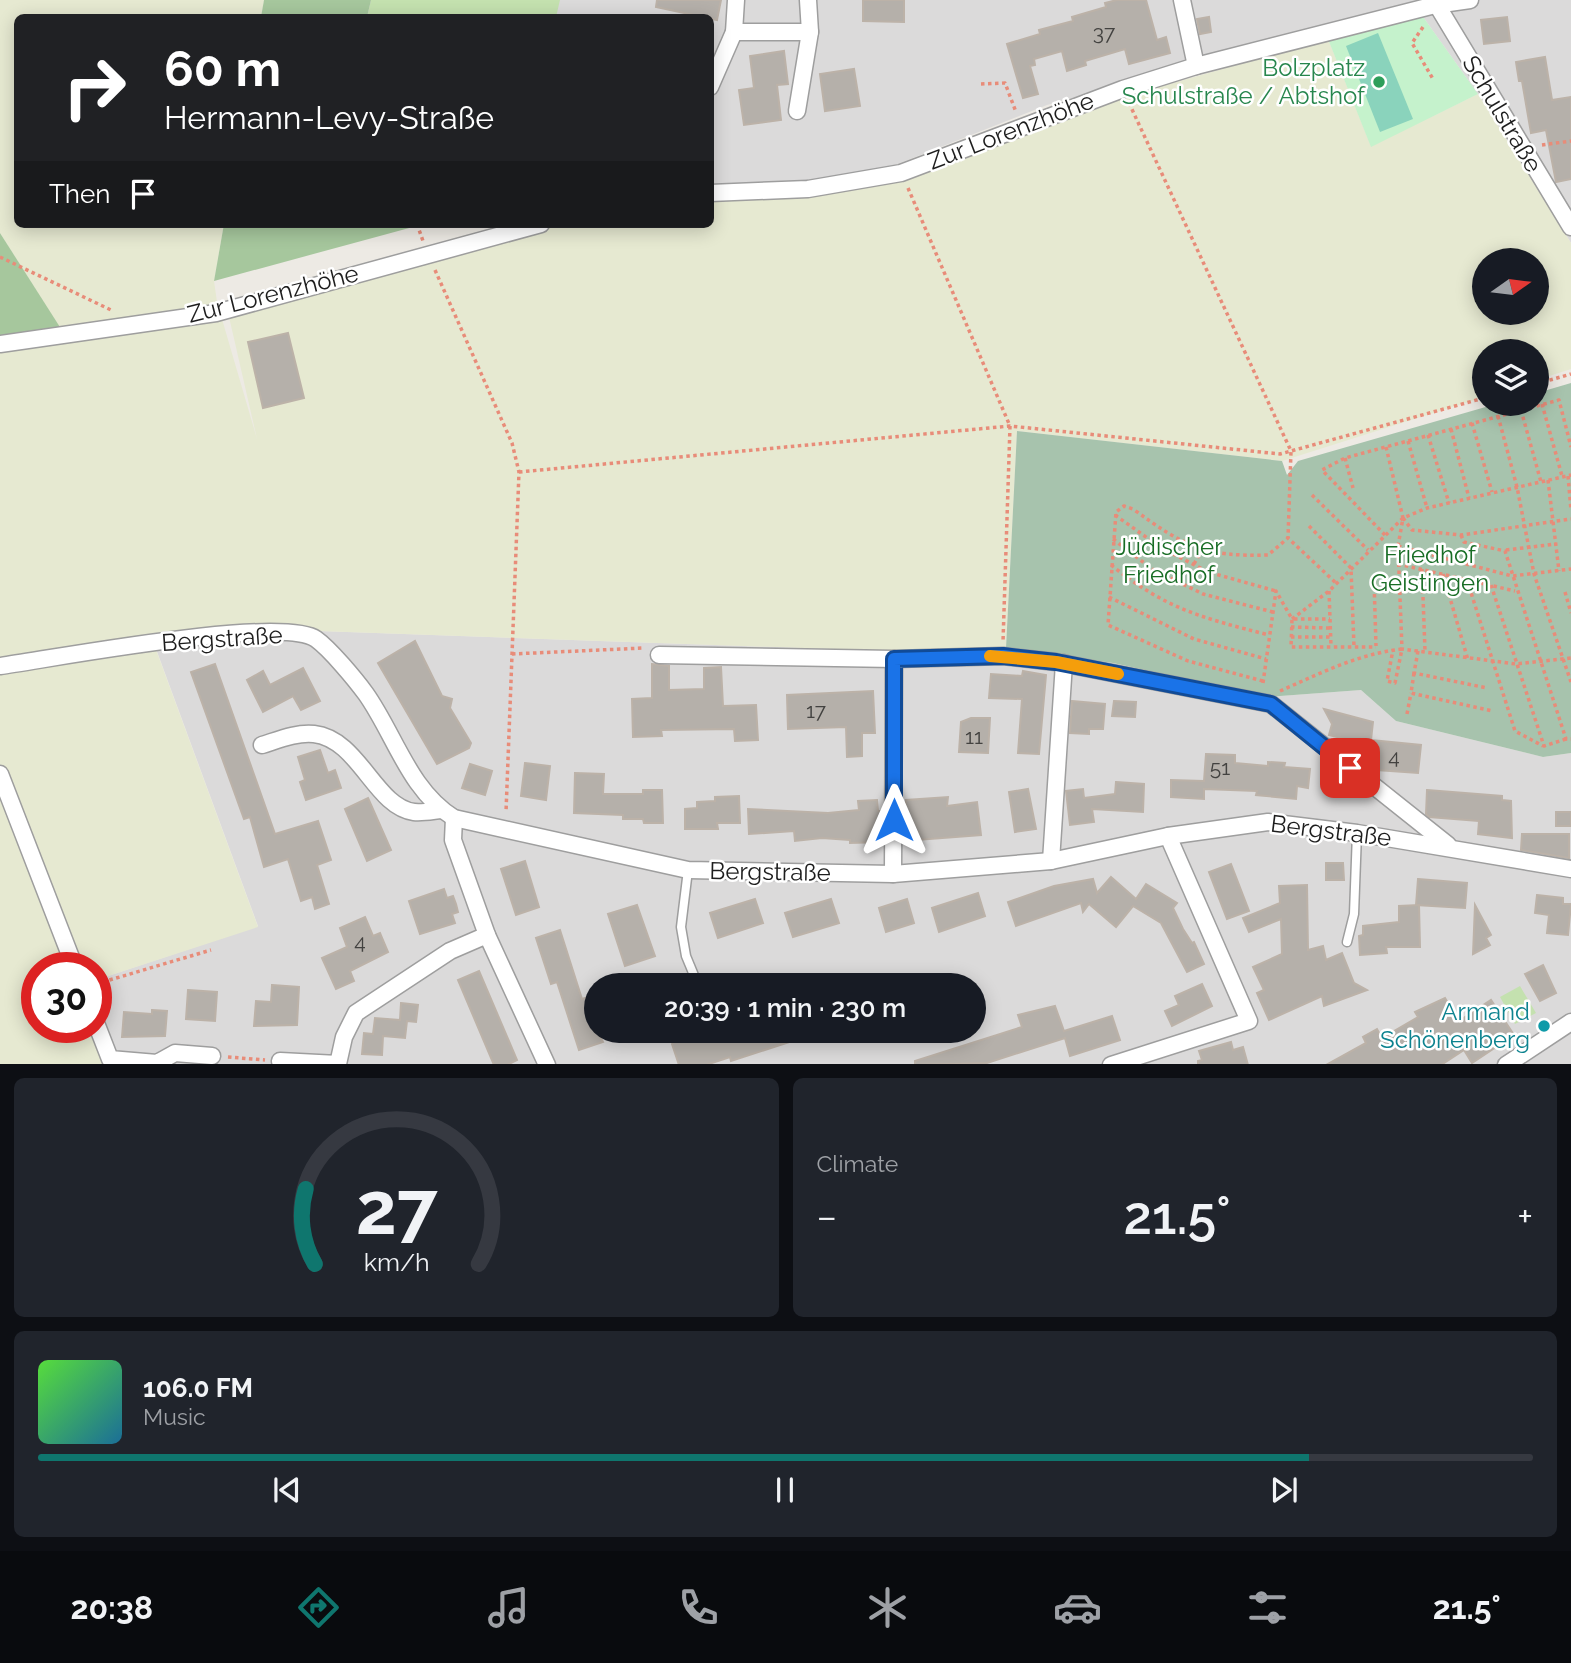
<!DOCTYPE html>
<html lang="en">
<head>
<meta charset="utf-8">
<style>
	body { margin:0; font-family:Raleway,sans-serif; background:#20242c; color:#f1f3f6; height:100vh; display:flex; flex-direction:column; font-size:26px; white-space:nowrap }
	* { box-sizing:border-box; margin:0 }
	p { font-size:23px; color:#9ea1a6 }
	.icon { flex:none; width:38px; height:38px; fill:none; stroke:currentColor; stroke-width:2; stroke-linecap:round; stroke-linejoin:round }
	.map { position:relative; height:1064px; overflow:hidden }
	.panel { display:flex; flex-direction:column; gap:14px; padding:14px; background:#0d0f14; flex:1 }
	.panel>* { flex:none }
	.hud { position:absolute; left:14px; top:14px; width:700px; height:214px; border-radius:10px; box-shadow:0 4px 18px #0003; background:#202124; color:#fff; overflow:hidden }
	.needle { width:46px; rotate:76deg }
	.buttons { position:absolute; left:1472px; top:248px; display:grid; gap:14px }
	.buttons a { display:grid; place-items:center; width:77px; height:77px; border-radius:50%; background:#171b24; box-shadow:0 4px 18px #0003; font-size:35px }
	.speed { position:absolute; left:21px; top:952px; display:flex; gap:14px; font-size:35px; font-weight:700; text-align:center }
	.speed>* { display:grid; place-content:center; width:91px; height:91px; border-radius:50%; background:#171b24; box-shadow:0 4px 18px #0003; line-height:1 }
	.speed .limit { border:10px solid #d22; background:#fff; color:#111 }
	.pin { position:absolute; display:grid; place-items:center; width:60px; height:60px; color:#fff; margin:-30px; border-radius:14px; box-shadow:0 4px 10px #0006 }
	.me { position:absolute; width:77px; margin:-38px; rotate:0deg; stroke-linejoin:round; filter:drop-shadow(0 0 5px #0008) }
	.turn { display:flex; align-items:center; gap:24px; height:147px; padding:0 35px; font-size:32px }
	.turn .icon { width:91px; height:91px; stroke-width:2.5 }
	.turn b { display:block; font-size:49px; line-height:60px }
	.then { display:flex; align-items:center; height:66px; padding:0 35px; background:#0003; gap:14px; font-size:26px }
	.big { font-size:52px; font-weight:600; line-height:1.1 }
	.panel .tile { flex:1; display:flex; flex-direction:column; justify-content:center; gap:10px; min-width:0; padding:0 24px; border-radius:10px; background:#20242c }
	.panel .dial { align-items:center; gap:0 }
	.dial svg { height:182px; overflow:visible; fill:none; stroke:#363941; stroke-width:7; stroke-linecap:round; text-anchor:middle }
	.dial text { fill:#f1f3f6; stroke:none }
	.song { display:flex; align-items:center; gap:21px }
	.cover { width:84px; height:84px; border-radius:10px; background:linear-gradient(135deg,hsl(110 70% 55%),hsl(200 70% 35%)) }
	.played { height:7px; border-radius:4px; background:linear-gradient(90deg,#0f766e 85%,#363941 85%) }
	.keys { display:flex; justify-content:space-around; direction:ltr }
	.heat { display:flex; justify-content:space-between; align-items:center; font-size:38px; direction:ltr }
	.panel .tiles { flex:1; display:grid; gap:14px; grid-template-columns:1fr 1fr }
	.tile:last-child { grid-column:span 2 }
	.trip { position:absolute; left:584px; top:973px; width:402px; height:70px; border-radius:35px; background:#171b24; box-shadow:0 4px 18px #0003; font-weight:600; line-height:70px; text-align:center }
	.menu { display:flex; height:112px; justify-content:space-around; align-items:center; background:#090b0e; color:#9ea1a6 }
	.menu .icon { width:49px; height:49px }
	.menu .on { color:#0f766e }
	.menu b { font-size:32px; color:#f1f3f6 }
	.map>svg:first-child { display:block }
	.residential { fill:#dbdada; fill-rule:evenodd }
	.farmland { fill:#e6e9d1; fill-rule:evenodd }
	.grass { fill:#c4e1af }
	.forest { fill:#a6c79d }
	.cemetery { fill:#a7c3ad }
	.park { fill:#c5f2cc }
	.pitch { fill:#8ad3bc }
	.building { fill:#b5b0aa; stroke:#bcb2a8; stroke-width:2 }
	.lines { fill:none; stroke-linecap:round; stroke-linejoin:round }
	.service-casing { stroke:#9e9e9e; stroke-width:11 }
	.minor-casing { stroke:#9e9e9e; stroke-width:19 }
	.path { stroke:#e88c79; stroke-width:3.5; stroke-dasharray:3.5 3.5; stroke-linecap:butt }
	.service { stroke:#fff; stroke-width:8 }
	.minor { stroke:#fff; stroke-width:16 }
	.route-casing { stroke:#114b97; stroke-width:18 }
	.route { stroke:#1a73e8; stroke-width:12 }
	.slow { stroke:#f59e0b; stroke-width:12 }
	.leisure-dot { fill:#2e9e5b; stroke:#fff; stroke-width:2.5 }
	.culture-dot { fill:#0f9aa8; stroke:#fff; stroke-width:2.5 }
	.labels { text-anchor:middle; stroke-width:5; stroke-linejoin:round; paint-order:stroke }
	.number-label { font-size:21px; fill:#434240 }
	.leisure-label { font-size:24px; fill:#27864d; stroke:#fff; text-anchor:end }
	.street-label { font-size:24px; fill:#1d1d1d; stroke:#fff }
	.park-label { font-size:24px; fill:#186d25; stroke:#fff }
	.culture-label { font-size:24px; fill:#0d838f; stroke:#fff; text-anchor:end }
</style>
</head>
<body>
<div class="map">
<svg width="1571" height="1065" viewBox="0 0 1571 1065">
	<rect width="100%" height="100%" fill="#edeae4"/>
	<g class="residential">
		<polygon points="282,0 1571,0 1571,243 1478,94 1421,14 1420,2 1047,105 895,165 808,186 711,188 710,18 279,18"/>
		<path d="M291,630l597,21 118,-3 107,15 155,34 93,-7 35,31 147,36 28,-4v311l-1453,1 -22,-58v-27l162,-54 -103,-280zM597,985h378v46h-378z"/>
	</g>
	<path class="farmland" d="M0,0h264l-3,17 -243,1v206h206l-10,57 3,21 40,137 -30,-131 318,-84h165l1,-25 98,-6 99,-13 219,-84 201,-57 43,107 107,-52 93,149v126l-34,11 -1,-28h-52v45l-202,64 -265,-30 -11,217 -118,3 -597,-21 -136,17 103,280 -162,53v-12h-59v59h59v-20l22,57h-118v-719l64,-10 -64,-102zM1484,261h52v52h-52z"/>
	<g class="grass">
		<polygon points="371,0 560,0 556,17 367,18"/>
		<polygon points="1520,986 1536,1013 1515,1024 1500,997"/>
	</g>
	<g class="forest">
		<polygon points="264,0 371,0 367,17 261,17"/>
		<polygon points="224,224 424,224 214,281"/>
		<polygon points="0,233 65,335 0,345"/>
	</g>
	<polygon class="cemetery" points="1571,383 1571,753 1543,757 1396,721 1361,690 1268,697 1113,663 1006,648 1017,431 1282,461 1287,475 1298,461 1496,404 1536,404 1537,393"/>
	<polygon class="park" points="1421,14 1478,94 1371,147 1328,39"/>
	<polygon class="pitch" points="1378,33 1413,119 1380,132 1346,46"/>
	<g class="building">
		<polygon points="657,0 721,0 717,20 656,7"/>
		<polygon points="863,0 904,0 904,22 863,21"/>
		<polygon points="1117,0 1146,0 1157,40 1166,37 1170,53 1129,64 1125,49 1085,61 1086,65 1067,71 1062,51 1034,59 1035,65 1030,66 1038,94 1023,98 1007,44 1040,34 1039,30 1073,21 1072,17 1106,7 1105,3"/>
		<polygon points="1209,17 1211,32 1200,34 1197,19"/>
		<polygon points="1507,17 1510,41 1484,44 1481,20"/>
		<polygon points="784,51 788,84 777,85 781,120 744,125 739,90 754,88 750,56"/>
		<polygon points="1545,57 1552,100 1571,97 1571,179 1556,182 1546,130 1531,133 1522,81 1519,81 1516,62"/>
		<polygon points="854,69 860,106 825,111 820,74"/>
		<polygon points="288,333 304,398 263,408 248,342"/>
		<polygon points="415,641 442,696 452,699 450,708 471,743 469,748 437,764 378,663"/>
		<polygon points="215,664 275,834 318,821 331,860 317,865 329,904 315,909 312,897 301,901 288,859 264,867 250,817 244,819 191,672"/>
		<polygon points="652,664 669,666 669,690 704,689 704,668 721,667 723,706 756,705 758,740 735,741 734,729 661,730 662,736 633,737 632,699 652,698"/>
		<polygon points="303,668 320,701 301,710 293,696 263,712 247,680 263,671 270,685"/>
		<polygon points="1023,671 1046,675 1039,754 1018,753 1022,699 989,698 991,674 1022,676"/>
		<polygon points="873,691 875,733 862,733 862,756 847,757 846,727 788,729 787,695"/>
		<polygon points="1072,701 1105,704 1103,729 1089,729 1089,734 1070,733"/>
		<polygon points="1114,701 1136,702 1135,717 1112,716"/>
		<polygon points="1324,709 1373,722 1371,740 1421,745 1418,773 1377,770 1379,755 1344,746 1345,739 1329,735 1332,724"/>
		<polygon points="971,718 990,718 988,753 959,752 961,722"/>
		<polygon points="320,750 328,773 335,770 341,788 306,800 300,782 305,780 298,757"/>
		<polygon points="1206,754 1235,755 1235,763 1268,766 1268,762 1285,763 1284,767 1310,769 1308,788 1297,786 1296,799 1256,795 1257,791 1204,789 1204,799 1171,797 1171,780 1204,781"/>
		<polygon points="525,763 550,766 546,800 521,796"/>
		<polygon points="470,764 492,771 485,795 462,788"/>
		<polygon points="575,773 604,774 603,794 643,794 643,790 662,790 663,823 644,823 643,819 623,819 623,815 574,813"/>
		<polygon points="1116,782 1144,784 1143,812 1092,809 1094,822 1070,825 1066,791 1083,789 1084,798 1115,794"/>
		<polygon points="1028,789 1036,829 1015,832 1009,792"/>
		<polygon points="1427,790 1502,796 1502,800 1511,801 1512,838 1478,834 1479,821 1429,817 1426,814"/>
		<polygon points="739,796 740,823 717,823 718,829 685,829 685,809 697,808 697,802 715,801 715,797"/>
		<polygon points="948,797 947,806 977,802 981,835 904,841 906,800"/>
		<polygon points="368,798 391,850 367,861 345,809"/>
		<polygon points="877,800 878,811 883,811 883,842 850,843 850,840 822,838 795,841 794,831 749,834 748,809 828,813 859,810 858,801"/>
		<rect x="1556" y="812" width="15" height="14"/>
		<polygon points="1522,834 1569,834 1569,858 1521,850"/>
		<polygon points="525,861 539,907 516,915 501,869"/>
		<polygon points="1326,863 1343,863 1344,880 1326,880"/>
		<polygon points="1231,864 1249,911 1227,919 1209,872"/>
		<polygon points="1111,877 1136,899 1146,884 1177,903 1173,908 1183,929 1192,943 1194,942 1204,964 1187,972 1161,923 1133,906 1116,927 1089,904 1083,912 1081,903 1016,926 1008,902 1054,886 1093,879 1097,893"/>
		<polygon points="1418,879 1467,883 1465,908 1416,905"/>
		<polygon points="1307,885 1308,950 1323,946 1326,960 1342,953 1354,983 1367,990 1324,1006 1322,996 1269,1020 1257,993 1264,990 1253,967 1282,954 1281,919 1249,932 1243,918 1280,903 1279,886"/>
		<polygon points="444,889 447,898 453,896 456,904 458,912 452,914 455,923 420,934 409,901"/>
		<polygon points="978,893 985,916 939,932 932,908"/>
		<polygon points="1537,895 1563,898 1563,904 1571,904 1568,935 1547,933 1549,915 1535,913"/>
		<polygon points="755,899 763,923 718,938 710,913"/>
		<polygon points="831,899 839,923 793,937 785,913"/>
		<polygon points="907,899 914,923 886,932 879,908"/>
		<polygon points="637,905 655,956 625,966 608,914"/>
		<polygon points="1419,905 1420,947 1386,947 1387,953 1360,955 1359,936 1363,935 1363,926 1399,922 1399,906"/>
		<polygon points="1475,905 1491,935 1486,938 1490,945 1473,954"/>
		<polygon points="365,917 373,936 380,933 388,952 350,971 354,981 336,989 322,958 347,947 340,928"/>
		<polygon points="560,930 582,999 588,997 597,1031 603,1042 579,1050 557,982 551,984 536,938"/>
		<polygon points="1543,965 1556,993 1540,1001 1525,974"/>
		<polygon points="479,971 517,1060 507,1065 494,1065 458,980"/>
		<polygon points="1202,984 1212,1006 1172,1026 1165,1011 1179,1005 1175,996"/>
		<polygon points="272,985 299,987 297,1025 254,1026 256,1001 271,1002"/>
		<polygon points="188,990 217,992 215,1021 186,1019"/>
		<polygon points="1445,998 1459,1021 1491,1000 1514,1035 1472,1063 1464,1050 1441,1065 1326,1065 1366,1043 1363,1037 1377,1029 1382,1038 1418,1017 1415,1012"/>
		<polygon points="401,1003 418,1005 416,1022 407,1021 405,1038 383,1036 382,1055 362,1054 364,1033 373,1034 375,1018 400,1020"/>
		<polygon points="1055,1006 1064,1031 1112,1016 1120,1040 1070,1056 1065,1038 987,1063 915,1065 915,1061 1022,1027 1018,1015"/>
		<polygon points="152,1010 167,1011 165,1036 122,1037 124,1012 152,1014"/>
		<polygon points="713,1031 814,1031 814,1034 731,1061 730,1057 706,1065 679,1065 672,1044 677,1039 686,1036 689,1039"/>
		<polygon points="1231,1042 1233,1050 1243,1047 1248,1065 1198,1065 1198,1061 1202,1060 1199,1051"/>
	</g>
	<g class="lines">
		<defs>
			<g id="service">
				<polyline points="688,870 681,927 686,956 698,985"/>
				<polyline points="1347,942 1354,914 1357,833"/>
			</g>
			<g id="minor">
				<polyline points="736,0 734,32 810,32 808,0"/>
				<polyline points="1182,0 1196,66"/>
				<polyline points="1434,0 1571,227"/>
				<polyline points="710,87 734,32"/>
				<polyline points="797,111 810,32"/>
				<polyline points="710,193 808,189 901,173 1123,89 1196,66 1435,5 1470,0"/>
				<polyline points="0,344 216,313 541,224"/>
				<polyline points="659,655 894,659 1003,656 1056,662 1271,704 1448,845"/>
				<path d="M0,666c51,-7 282,-51 316,-27 14,10 39,40 50,55 29,41 43,96 88,124l234,52 205,4 158,-13 117,-25 100,-14 89,11 214,36"/>
				<path d="M262,745c16,-5 35,-13 52,-11 45,5 61,73 100,78 8,1 18,-1 27,-2"/>
				<polyline points="0,774 75,968"/>
				<polyline points="454,818 453,840 487,935 547,1065"/>
				<polyline points="1051,861 1064,663"/>
				<polyline points="893,874 894,659"/>
				<polyline points="96,1023 110,1059 157,1063 175,1053 212,1056"/>
				<polyline points="280,1061 338,1064 344,1037 356,1013 450,951 487,935"/>
				<polyline points="1111,1065 1249,1021 1168,836"/>
				<polyline points="1506,1065 1571,1022"/>
			</g>
		</defs>
		<use href="#service" class="service-casing"/>
		<use href="#minor" class="minor-casing"/>
		<g class="path">
			<polyline points="1423,27 1412,43 1433,79"/>
			<polyline points="981,84 1005,83 1016,112"/>
			<polyline points="1129,103 1291,451 1288,538"/>
			<polyline points="1542,145 1571,141"/>
			<polyline points="908,188 1010,426 1003,642"/>
			<polyline points="417,224 423,241"/>
			<polyline points="0,257 111,310"/>
			<polyline points="435,270 512,443 519,472 506,812"/>
			<polyline points="1536,384 1571,374"/>
			<polyline points="1542,404 1562,476"/>
			<polyline points="1521,410 1541,482"/>
			<polyline points="1498,416 1517,487 1534,574 1571,682"/>
			<polyline points="1472,423 1492,492"/>
			<polyline points="1451,429 1469,498"/>
			<polyline points="1428,435 1449,503"/>
			<polyline points="1408,441 1427,508"/>
			<polyline points="1386,447 1403,518 1398,546 1402,649 1516,664 1571,658"/>
			<polyline points="1345,458 1353,488"/>
			<polyline points="519,472 1010,426 1280,454 1484,398"/>
			<polyline points="1568,476 1571,510"/>
			<polyline points="1548,480 1559,571"/>
			<polyline points="1312,495 1368,550"/>
			<polyline points="1115,515 1160,547 1208,572 1276,591"/>
			<polyline points="1403,518 1412,530 1461,535 1571,519"/>
			<polyline points="1309,526 1351,568 1354,647"/>
			<polyline points="1385,535 1322,470 1345,458 1559,400 1571,447"/>
			<polyline points="1461,535 1464,542 1505,551 1566,739 1571,739"/>
			<polyline points="1113,539 1152,569 1203,594 1273,612"/>
			<polyline points="1398,546 1512,576 1571,569"/>
			<polyline points="1506,550 1556,544"/>
			<polyline points="1194,564 1202,550"/>
			<polyline points="1398,564 1515,591"/>
			<path d="M1111,565c55,44 91,53 158,70"/>
			<polyline points="1422,569 1425,651"/>
			<polyline points="1443,574 1468,660"/>
			<polyline points="1374,580 1376,646"/>
			<polyline points="1467,580 1515,731 1543,746"/>
			<polyline points="1491,585 1544,746 1566,739"/>
			<polyline points="1329,591 1331,646"/>
			<polyline points="1565,592 1571,613"/>
			<polyline points="1109,597 1194,639 1266,659"/>
			<polyline points="1292,619 1329,591 1403,518 1427,508 1571,475"/>
			<polyline points="1294,619 1330,619"/>
			<polyline points="1291,627 1330,628"/>
			<polyline points="1291,637 1331,637"/>
			<polyline points="1418,651 1414,673 1487,688"/>
			<polyline points="512,654 644,648"/>
			<polyline points="1414,673 1411,693 1493,711"/>
			<path d="M1263,681l-75,-20 -80,-36 8,-113 8,-6 9,3c51,37 71,48 135,46l20,-17 48,45"/>
			<polyline points="1263,683 1276,591 1292,619 1291,647 1376,647"/>
			<path d="M1280,691c41,-18 78,-37 122,-42l-7,34 -8,-2 6,-31"/>
			<polyline points="1407,714 1411,693"/>
			<polyline points="96,984 211,950"/>
			<polyline points="228,1057 265,1060"/>
		</g>
		<use href="#service" class="service"/>
		<use href="#minor" class="minor"/>
	</g>
	<g class="lines">
		<defs>
			<polyline id="route" points="894,820 894,659 1003,656 1056,662 1271,704 1350,768"/>
		</defs>
		<use href="#route" class="route-casing"/>
		<use href="#route" class="route"/>
		<polyline class="slow" points="990,656 1056,662 1118,674"/>
	</g>
	<circle class="leisure-dot" cx="1379" cy="82" r="7"/>
	<circle class="culture-dot" cx="1544" cy="1026" r="7"/>
	<g class="labels">
		<g class="number-label">
			<text x="1104" y="40">37</text>
			<text x="816" y="718">17</text>
			<text x="974" y="744">11</text>
			<text x="1394" y="764">4</text>
			<text x="1220" y="775">51</text>
			<text x="360" y="949">4</text>
		</g>
		<g class="leisure-label">
			<text x="1365" y="76">Bolzplatz<tspan x="1365" dy="28">Schulstraße / Abtshof</tspan></text>
		</g>
		<g class="street-label">
			<text transform="translate(1502 114) rotate(59)" y="8">Schulstraße</text>
			<text transform="translate(1011 131) rotate(-21)" y="8">Zur Lorenzhöhe</text>
			<text transform="translate(273 294) rotate(-14)" y="8">Zur Lorenzhöhe</text>
			<text transform="translate(222 639) rotate(-4)" y="8">Bergstraße</text>
			<text transform="translate(1331 831) rotate(7)" y="8">Bergstraße</text>
			<text transform="translate(770 872) rotate(1)" y="8">Bergstraße</text>
		</g>
		<g class="park-label">
			<text x="1169" y="555">Jüdischer<tspan x="1169" dy="28">Friedhof</tspan></text>
			<text x="1430" y="563">Friedhof<tspan x="1430" dy="28">Geistingen</tspan></text>
		</g>
		<g class="culture-label">
			<text x="1530" y="1020">Armand<tspan x="1530" dy="28">Schönenberg</tspan></text>
		</g>
	</g>
</svg>
<div class="buttons">
<a><svg class="needle" viewBox="-14 -14 28 28"><path d="M0-13l5 13h-10z" fill="#e53935"/><path d="M0 13l5-13h-10z" fill="#9ea1a6"/></svg></a>
<a><svg class="icon" aria-label="layers" viewBox="0 0 24 24"><path d="M12 4l9 5-9 5-9-5zM3 14l9 5 9-5"/></svg></a>
</div>
<div class="speed"><div class="limit">30</div></div>
<div class="pin" style="left:1350px;top:768px;background:#d93025"><svg class="icon" aria-label="arrive" viewBox="0 0 24 24"><path d="M6 21V4h12l-3 4 3 4H6"/></svg></div>
<svg class="me" style="left:894px;top:820px" viewBox="-20 -20 40 40"><path d="M0-17L14 15 0 8-14 15z" fill="#1a73e8" stroke="#fff" stroke-width="4"/></svg>
<div class="trip">20:39 · 1 min · 230 m</div>
<div class="hud">
<div class="turn"><svg class="icon" aria-label="right" viewBox="0 0 24 24"><path d="M7 20v-9h11M14 6l5 5-5 5"/></svg><div><b>60 m</b>Hermann-Levy-Straße</div></div>
<div class="then">Then<svg class="icon" aria-label="arrive" viewBox="0 0 24 24"><path d="M6 21V4h12l-3 4 3 4H6"/></svg></div>
</div>
</div>
<section class="panel">
<div class="tiles">
<div class="tile dial"><svg viewBox="0 0 100 80">
<path d="M14 69A42 42 0 1 1 86 69"/>
<path d="M14 69A42 42 0 0 1 10 36" stroke="#0f766e"/>
<text x="50" y="56" font-size="32" font-weight="700">27</text>
<text x="50" y="72" font-size="11">km/h</text>
</svg></div>
<div class="tile"><p>Climate</p>
<div class="heat"><a>−</a><b class="big">21.5°</b><a>+</a></div>
</div>
<div class="tile">
<div class="song"><i class="cover"></i><div><b>106.0 FM</b><p>Music</p></div></div>
<div class="played"></div>
<div class="keys"><svg class="icon" aria-label="previous" viewBox="0 0 24 24"><path d="M18 5L8 12l10 7zM5 5v14"/></svg><svg class="icon" aria-label="pause" viewBox="0 0 24 24"><path d="M8 5v14M16 5v14"/></svg><svg class="icon" aria-label="next" viewBox="0 0 24 24"><path d="M6 5l10 7-10 7zM19 5v14"/></svg></div>
</div>
</div>
</section>
<nav class="menu">
<b>20:38</b>
<svg class="icon on" aria-label="directions" viewBox="0 0 24 24"><path d="M12 3l9 9-9 9-9-9zM9 14v-3h6M13 9l2 2-2 2"/></svg>
<svg class="icon" aria-label="music" viewBox="0 0 24 24"><path d="M9 18V5l10-2v13"/><circle cx="6" cy="18" r="3"/><circle cx="16" cy="16" r="3"/></svg>
<svg class="icon" aria-label="phone" viewBox="0 0 24 24"><path d="M5 4h4l2 5-3 2q2 4 5 5l2-3 5 2v4C11 20 4 13 5 4z"/></svg>
<svg class="icon" aria-label="climate" viewBox="0 0 24 24"><path d="M12 3v18M4 7l16 10M4 17L20 7"/></svg>
<svg class="icon" aria-label="car" viewBox="0 0 24 24"><path d="M5 17H2v-5l4-1 3-4h7l3 4 3 1v5h-3M9 17h6M6 11h13"/><circle cx="7" cy="17" r="2"/><circle cx="17" cy="17" r="2"/></svg>
<svg class="icon" aria-label="filters" viewBox="0 0 24 24"><path d="M4 7h16M4 17h16"/><circle cx="9" cy="7" r="2"/><circle cx="15" cy="17" r="2"/></svg>
<b>21.5°</b>
</nav>
</body>
</html>
